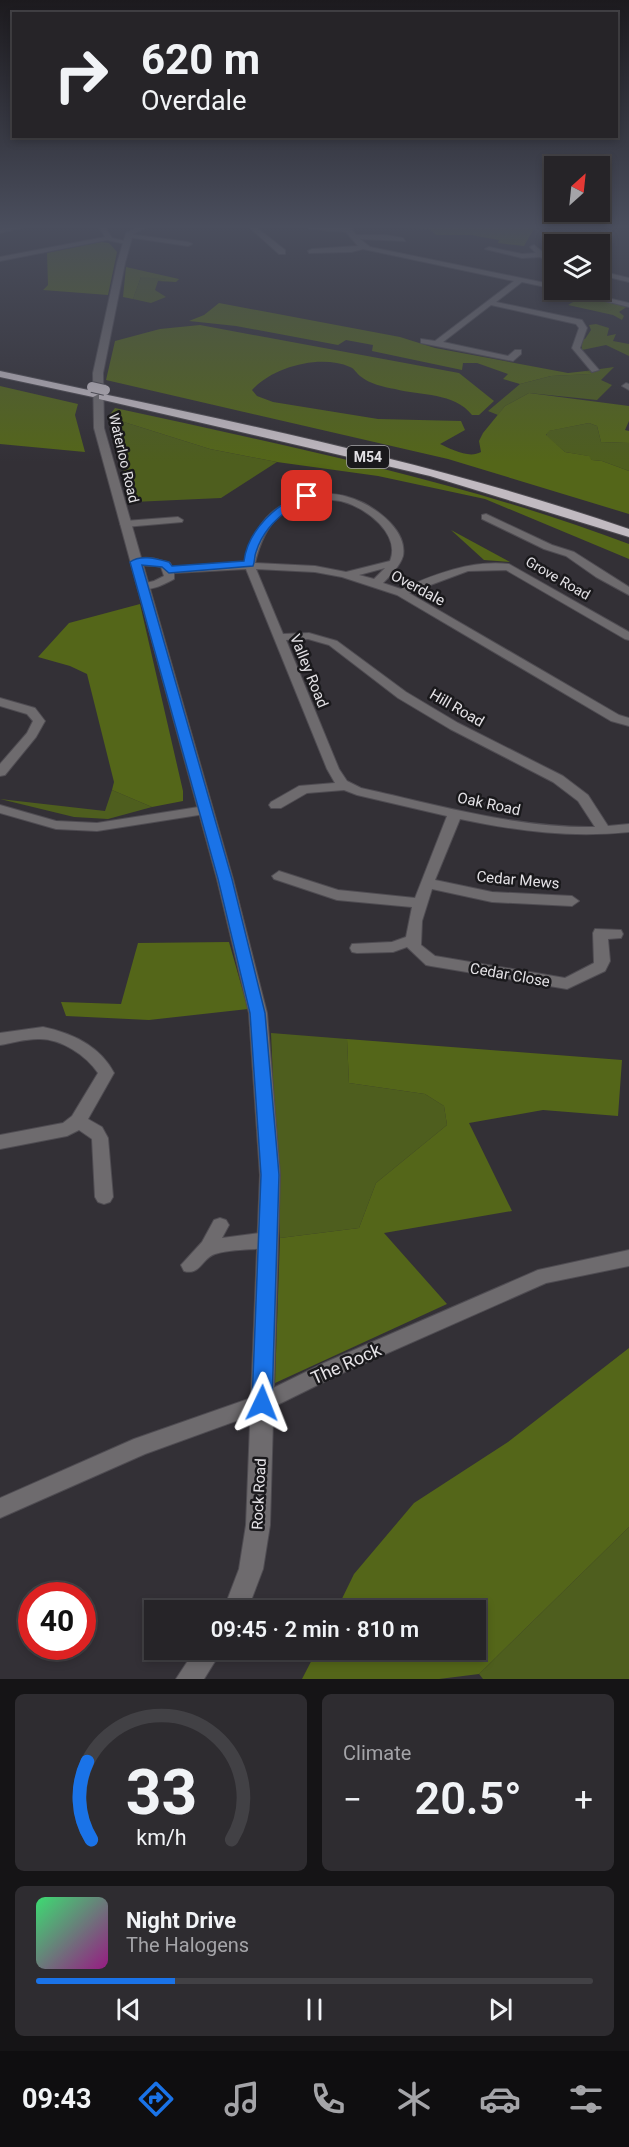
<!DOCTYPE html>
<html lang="en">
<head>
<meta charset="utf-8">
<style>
	body { margin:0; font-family:Roboto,sans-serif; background:#2e2c30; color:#f1f3f6; height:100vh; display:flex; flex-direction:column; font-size:22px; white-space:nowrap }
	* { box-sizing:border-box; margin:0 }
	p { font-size:20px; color:#a4a4a8 }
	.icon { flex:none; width:33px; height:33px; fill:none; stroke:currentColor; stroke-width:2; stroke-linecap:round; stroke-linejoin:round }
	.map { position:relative; height:1679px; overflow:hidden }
	.drawer { display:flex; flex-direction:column; gap:15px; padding:15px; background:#151416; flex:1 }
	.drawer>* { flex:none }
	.guide { position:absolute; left:12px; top:12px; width:606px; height:126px; border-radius:0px; box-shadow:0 3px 9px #0003,0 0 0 2px #424145; background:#262428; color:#f1f3f6; overflow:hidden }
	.needle { width:39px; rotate:27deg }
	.controls { position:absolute; left:544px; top:156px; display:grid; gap:12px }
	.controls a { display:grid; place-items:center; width:66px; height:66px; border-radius:0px; background:#262428; box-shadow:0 3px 9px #0003,0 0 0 2px #424145; font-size:30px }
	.speed { position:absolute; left:18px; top:1582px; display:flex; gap:12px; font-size:30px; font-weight:700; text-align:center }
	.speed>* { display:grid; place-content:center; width:78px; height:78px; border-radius:50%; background:#262428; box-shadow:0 3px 9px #0003,0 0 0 2px #424145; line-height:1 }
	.speed .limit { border:9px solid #d22; background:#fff; color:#111 }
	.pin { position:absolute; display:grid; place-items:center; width:51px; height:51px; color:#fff; margin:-26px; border-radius:12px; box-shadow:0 3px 9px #0006 }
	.me { position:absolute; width:66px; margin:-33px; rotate:2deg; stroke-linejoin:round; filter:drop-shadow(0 0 4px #0008) }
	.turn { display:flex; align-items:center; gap:21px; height:126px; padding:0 30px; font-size:27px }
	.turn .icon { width:78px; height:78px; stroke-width:2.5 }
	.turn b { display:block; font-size:42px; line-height:51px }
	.big { font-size:45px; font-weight:600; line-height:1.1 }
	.drawer .widget { flex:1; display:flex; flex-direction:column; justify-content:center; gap:9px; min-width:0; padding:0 21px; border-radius:9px; background:#2e2c30 }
	.drawer .dial { align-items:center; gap:0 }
	.dial svg { height:156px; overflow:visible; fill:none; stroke:#424145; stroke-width:7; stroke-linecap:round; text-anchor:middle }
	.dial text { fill:#f1f3f6; stroke:none }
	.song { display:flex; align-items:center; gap:18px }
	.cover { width:72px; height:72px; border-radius:9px; background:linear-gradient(135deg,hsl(140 70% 55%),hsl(310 70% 35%)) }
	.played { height:6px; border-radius:3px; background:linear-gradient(90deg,#1a73e8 25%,#424145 25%) }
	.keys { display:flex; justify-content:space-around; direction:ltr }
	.heat { display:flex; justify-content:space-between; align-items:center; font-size:33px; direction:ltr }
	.drawer .tiles { flex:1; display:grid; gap:15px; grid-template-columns:1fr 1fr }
	.widget:last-child { grid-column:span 2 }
	.trip { position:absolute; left:144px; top:1600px; width:342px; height:60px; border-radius:0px; background:#262428; box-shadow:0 3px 9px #0003,0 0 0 2px #424145; font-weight:600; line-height:60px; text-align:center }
	.tab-bar { display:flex; height:96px; justify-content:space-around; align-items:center; background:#0f0e10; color:#a4a4a8 }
	.tab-bar .icon { width:42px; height:42px }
	.tab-bar .on { color:#1a73e8 }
	.tab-bar b { font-size:27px; color:#f1f3f6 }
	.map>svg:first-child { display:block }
	.green { fill:#4e5e1e }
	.forest { fill:#546619 }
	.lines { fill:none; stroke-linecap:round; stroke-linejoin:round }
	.minor-casing { stroke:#4f4c52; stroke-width:2 }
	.tertiary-casing { stroke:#4f4c52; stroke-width:2 }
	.motorway-casing { stroke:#4f4c52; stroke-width:2 }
	.minor { fill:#6e6b6e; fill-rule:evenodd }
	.tertiary { fill:#6e6b6e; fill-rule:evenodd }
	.motorway { fill:#c1bac1; fill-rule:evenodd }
	.motorway-bridge-casing { stroke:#4f4c52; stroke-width:12; stroke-linecap:butt }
	.motorway-bridge { stroke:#c1bac1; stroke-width:10 }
	.route { fill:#1a73e8; stroke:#114b97; stroke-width:1.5 }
	.labels { text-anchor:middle; stroke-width:5; stroke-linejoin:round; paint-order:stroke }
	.shield { fill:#1a191c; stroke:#a7a6a9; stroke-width:1.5 }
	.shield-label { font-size:14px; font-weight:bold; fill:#e4e2e6 }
	.far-street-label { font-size:14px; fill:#e4e2e6; stroke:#1a191c }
	.street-label { font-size:15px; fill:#e4e2e6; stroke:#1a191c }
	.near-street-label { font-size:18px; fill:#e4e2e6; stroke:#1a191c }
</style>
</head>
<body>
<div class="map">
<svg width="629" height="1679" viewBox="0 0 629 1679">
	<rect width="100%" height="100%" fill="#333036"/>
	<g class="green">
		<polygon points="155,276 168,279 158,281 155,290 166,297 151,303 133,299 141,277"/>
		<polygon points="583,296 628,306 619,312 624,316 622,320 613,315 568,305"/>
		<polygon points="596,324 609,328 607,336 616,334 613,341 629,344 629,356 606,345 582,350 581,339 585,339 591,330 589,325"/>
		<polygon points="614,367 601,380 612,385 597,400 529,393 505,406 498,415 488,411 520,384 551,376 590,374 586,371"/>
		<polygon points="108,417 210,449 277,462 221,498 133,502"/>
		<polygon points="589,423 597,426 601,442 629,443 629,471 602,461 592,460 588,456 565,452 546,436 548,431"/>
		<polygon points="112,790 152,807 108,819 74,817 0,799 105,811"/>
		<polygon points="271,1033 347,1039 349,1083 425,1094 444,1106 447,1125 376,1183 359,1228 280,1238"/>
		<polygon points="629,1527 629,1679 483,1679 479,1674"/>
	</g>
	<g class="forest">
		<polygon points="383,227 535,227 524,246 498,243 499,240 471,235 436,235 429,229"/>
		<polygon points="101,242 109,243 117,252 108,295 43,290 48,285 47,253"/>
		<polygon points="126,267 179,279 176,282 158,281 166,279 141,277 133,299 123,297"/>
		<polygon points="219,303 400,337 435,348 568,373 586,371 592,374 551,376 520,384 503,379 508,374 477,363 463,363 462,370 372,351 373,345 346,340 338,345 236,326 189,321 204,315"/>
		<path d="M200,325l259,48 35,28 -15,14h-7c-18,-23 -51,-19 -77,-26 -12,-2 -25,-5 -35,-13 -4,-3 -5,-7 -10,-9 -30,-13 -77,0 -98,23l5,6 16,6 105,17 83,2 4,9 -25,14c11,5 29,15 41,8l-2,-11 4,-8 22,-27 24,-13 100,13v15l-4,9 4,1v12l-28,-1 -4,-16 -8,-3 -40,8 -3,4 19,17 24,4 3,4 10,1 27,10v43l-181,-55 -342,-79 9,-39 45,-12z"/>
		<polygon points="0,386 78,404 75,415 85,452 0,444"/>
		<path d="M115,408c173,38 348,73 514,136v15l-144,-60 -107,-23 -101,-14 -67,-13 -102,-32z"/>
		<polygon points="451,530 510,562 484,560"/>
		<polygon points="140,604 183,791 183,801 152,807 112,790 114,782 87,674 70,666 38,657 69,623"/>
		<polygon points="229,942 248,1009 149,1020 66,1016 61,1002 121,1004 138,943"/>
		<polygon points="347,1039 622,1060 618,1116 543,1110 469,1123 512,1211 384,1233 447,1304 275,1383 280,1238 359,1228 376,1183 447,1125 444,1106 425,1094 349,1083"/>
		<polygon points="629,1348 629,1527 479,1674 439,1679 302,1679 317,1650 476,1650 476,1611 336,1611 354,1574 414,1503 508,1442"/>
	</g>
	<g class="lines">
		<defs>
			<g id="minor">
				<polygon points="13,227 25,227 0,233 0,229"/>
				<polygon points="99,227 105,227 112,238 129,242 126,244 107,240 0,261 0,257 105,237"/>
				<polygon points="249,227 256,227 285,250 285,254 279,254"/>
				<polygon points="307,227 354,227 352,230 356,235 386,235 403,238 405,241 360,239 370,247 555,285 555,289 522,282 496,302 582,320 587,328 580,348 599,370 592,372 572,348 579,328 576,324 491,305 443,342 508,356 515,350 521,350 521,354 513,361 421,343 421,339 435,341 514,281 363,249 351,252 309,253 308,251 312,249 358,246 346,232 310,229"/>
				<polygon points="129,234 188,242 192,244 188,246 127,237"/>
				<polygon points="534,245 544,253 555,259 555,264 540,257 522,258 485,249 489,247 522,254 536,253 530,247"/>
				<polygon points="600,271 629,278 629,282 600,275"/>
				<polygon points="561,290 573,290 629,303 629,307"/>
				<polygon points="626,383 629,384 629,390 622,386"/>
				<path d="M324,493c8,1 16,1 24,4 22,6 60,31 55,59 -3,10 -12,19 -20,27l18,6c35,-15 69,-29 108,-25l120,68v8l-4,-1 -119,-69 -38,1 -59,22 210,122 10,3v8l-18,-5 -214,-126 -55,-18 -27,-5 -59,-3 27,65 26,-1 28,8 69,51 52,31 105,53 25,19 20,31 21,-2v8c-58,6 -112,-1 -169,-13l-25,61 57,12 80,4 7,5 -7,5 -80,-4 -60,-13 -10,32 -1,24 14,11 130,22 29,-15 -1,-30 2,-4 26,1 2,4 -2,4 -13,1 2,22 -5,10 -38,18 -136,-23 -5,-1 -19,-18 -14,5 -36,1 -5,-1 -2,-4 2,-4 40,-2 14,-5 6,-30 -75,-7 -63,-21 -2,-3 7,-5 59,19 77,8 32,-82 -90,-21 -13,-5 -37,3 -26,15h-10l-2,-3 2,-3 28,-16 36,-3 -8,-14 -81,-200 -72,4v6c-11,6 -23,12 -36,10v-4l16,-4 10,-5 -3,-9c-9,-3 -23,1 -30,-5 11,-8 27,-3 39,1l2,4 72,-4c13,-46 33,-64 80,-70zM324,499c6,1 14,1 20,3 22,6 57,32 46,59l-44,11 -31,-6 -60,-3c10,-41 27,-59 69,-64zM385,568l-11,11 -15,-4zM308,639l21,6 69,53 52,31 103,53 25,19 17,26c-80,1 -157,-22 -234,-39l-14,-7 -8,-12 -53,-129z"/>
				<polygon points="486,514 552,545 574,552 629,587 629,595 596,577 566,556 544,549 482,519 482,515"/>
				<polygon points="178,517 183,520 182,522 125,527 120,524 125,521"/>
				<polygon points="0,698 35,708 45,721 36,737 5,775 0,776 0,764 27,733 33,721 27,714 0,706"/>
				<polygon points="0,805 56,821 97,823 205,806 212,810 205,814 97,831 56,829 0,813"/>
				<path d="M43,1027c29,6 57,19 71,46l-26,46 14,8 6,11 5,59 -3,5 -6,2 -6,-2 -3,-5 -3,-58 -13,-9 -12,6 -67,13v-14l63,-12 9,-7 26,-43c-12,-18 -38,-35 -60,-34 -13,0 -26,4 -38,6v-12z"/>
				<path d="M220,1218l6,2 3,5 -7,13 46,-6 6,3 3,5 -3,5 -6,3c-17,2 -37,1 -53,6 -13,4 -15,22 -31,17l-3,-6 21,-23 12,-22z"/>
				<polygon points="629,1250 629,1266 546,1283 338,1375 269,1409 145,1454 0,1518 0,1498 134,1439 257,1396 324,1363 538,1270"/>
			</g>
			<g id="tertiary">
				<polygon points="138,227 147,227 133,234 125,263 103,373 104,428 233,879 267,1013 280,1175 270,1525 263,1569 247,1611 223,1611 239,1569 246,1525 260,1175 249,1013 217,879 94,428 93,373 117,263 126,233"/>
				<polygon points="195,1650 222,1650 204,1679 176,1679"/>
			</g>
			<g id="motorway">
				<polygon points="0,371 93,391 99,394 93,397 0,377"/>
				<path d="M103,394c177,37 354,76 526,135v8l-199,-61 -331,-77v-4z"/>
			</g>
		</defs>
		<use href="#minor" class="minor-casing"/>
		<use href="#tertiary" class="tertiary-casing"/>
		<use href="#motorway" class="motorway-casing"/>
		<use href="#minor" class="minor"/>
		<use href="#tertiary" class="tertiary"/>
		<use href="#motorway" class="motorway"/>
		<defs>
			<polyline id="motorway-bridge" points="92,387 105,390"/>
		</defs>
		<use href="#motorway-bridge" class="motorway-bridge-casing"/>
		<use href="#motorway-bridge" class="motorway-bridge"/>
	</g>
	<linearGradient id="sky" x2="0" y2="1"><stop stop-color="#1c1a1e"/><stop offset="0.49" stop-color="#4a4e5d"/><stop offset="1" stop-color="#4a4e5d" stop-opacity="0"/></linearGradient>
	<rect width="629" height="462" fill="url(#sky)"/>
	<path class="route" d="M307,493l5,3 -2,2c-24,11 -46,28 -54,54 -2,5 -1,10 -3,14l-84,7 -7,-6 -20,-2 90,314 33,134 14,162 -7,228 -3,7 -7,2 -7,-2 -3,-7 9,-228 -11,-162 -32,-134 -88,-317c11,-8 27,-3 39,0l3,4 72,-5c4,-31 33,-59 63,-68z"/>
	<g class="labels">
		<rect class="shield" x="347" y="446" width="42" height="22" rx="4.5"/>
		<g class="shield-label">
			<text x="368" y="462">M54</text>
		</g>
		<g class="far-street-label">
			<text transform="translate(124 458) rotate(77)" y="5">Waterloo Road</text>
			<text transform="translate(558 578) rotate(30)" y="5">Grove Road</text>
		</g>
		<g class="street-label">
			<text transform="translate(418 588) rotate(28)" y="5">Overdale</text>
			<text transform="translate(309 671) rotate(68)" y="5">Valley Road</text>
			<text transform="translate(457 708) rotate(30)" y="5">Hill Road</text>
			<text transform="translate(489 804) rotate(12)" y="5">Oak Road</text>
			<text transform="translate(518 880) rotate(5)" y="5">Cedar Mews</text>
			<text transform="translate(510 975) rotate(10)" y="5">Cedar Close</text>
			<text transform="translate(259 1494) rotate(-87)" y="5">Rock Road</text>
		</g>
		<g class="near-street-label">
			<text transform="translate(346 1364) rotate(-24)" y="6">The Rock</text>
		</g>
	</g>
</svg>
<div class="controls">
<a><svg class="needle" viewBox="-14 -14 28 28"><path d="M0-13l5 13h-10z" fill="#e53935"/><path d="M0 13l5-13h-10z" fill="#a4a4a8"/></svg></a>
<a><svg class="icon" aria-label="layers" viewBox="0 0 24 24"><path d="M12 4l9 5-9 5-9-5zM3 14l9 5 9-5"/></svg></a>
</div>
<div class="speed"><div class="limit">40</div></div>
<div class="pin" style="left:307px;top:496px;background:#d93025"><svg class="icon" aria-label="arrive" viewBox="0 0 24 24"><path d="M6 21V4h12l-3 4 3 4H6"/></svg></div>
<svg class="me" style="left:262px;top:1403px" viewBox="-20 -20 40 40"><path d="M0-17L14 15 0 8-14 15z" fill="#1a73e8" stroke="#fff" stroke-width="4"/></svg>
<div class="trip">09:45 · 2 min · 810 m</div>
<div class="guide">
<div class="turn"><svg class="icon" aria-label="right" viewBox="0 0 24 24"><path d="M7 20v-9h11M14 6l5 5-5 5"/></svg><div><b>620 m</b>Overdale</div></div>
</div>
</div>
<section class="drawer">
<div class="tiles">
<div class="widget dial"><svg viewBox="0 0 100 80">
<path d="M14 69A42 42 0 1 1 86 69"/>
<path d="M14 69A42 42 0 0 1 12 29" stroke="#1a73e8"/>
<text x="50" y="56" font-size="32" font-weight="700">33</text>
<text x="50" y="72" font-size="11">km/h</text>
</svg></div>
<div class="widget"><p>Climate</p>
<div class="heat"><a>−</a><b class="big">20.5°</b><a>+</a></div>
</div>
<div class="widget">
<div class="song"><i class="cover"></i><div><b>Night Drive</b><p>The Halogens</p></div></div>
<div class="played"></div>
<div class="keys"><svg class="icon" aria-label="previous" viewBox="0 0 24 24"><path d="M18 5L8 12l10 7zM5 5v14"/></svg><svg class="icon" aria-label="pause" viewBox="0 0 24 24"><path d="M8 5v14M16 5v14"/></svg><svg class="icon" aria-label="next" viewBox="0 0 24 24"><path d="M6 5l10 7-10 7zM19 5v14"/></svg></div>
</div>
</div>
</section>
<nav class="tab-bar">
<b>09:43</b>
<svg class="icon on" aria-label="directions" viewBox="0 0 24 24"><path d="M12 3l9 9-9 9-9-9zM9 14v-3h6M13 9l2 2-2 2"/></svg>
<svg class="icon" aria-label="music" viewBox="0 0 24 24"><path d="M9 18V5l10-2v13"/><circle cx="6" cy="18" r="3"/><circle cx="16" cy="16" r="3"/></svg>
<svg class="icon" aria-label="phone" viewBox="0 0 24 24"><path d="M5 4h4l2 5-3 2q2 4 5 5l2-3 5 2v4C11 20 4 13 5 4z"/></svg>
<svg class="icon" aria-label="climate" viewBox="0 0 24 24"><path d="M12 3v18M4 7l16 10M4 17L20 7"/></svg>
<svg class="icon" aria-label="car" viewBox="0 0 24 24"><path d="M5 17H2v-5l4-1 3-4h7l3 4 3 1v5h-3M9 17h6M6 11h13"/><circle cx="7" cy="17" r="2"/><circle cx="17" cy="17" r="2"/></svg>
<svg class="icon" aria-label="filters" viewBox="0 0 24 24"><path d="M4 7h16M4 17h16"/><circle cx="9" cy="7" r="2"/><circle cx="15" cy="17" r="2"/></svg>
</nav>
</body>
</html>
